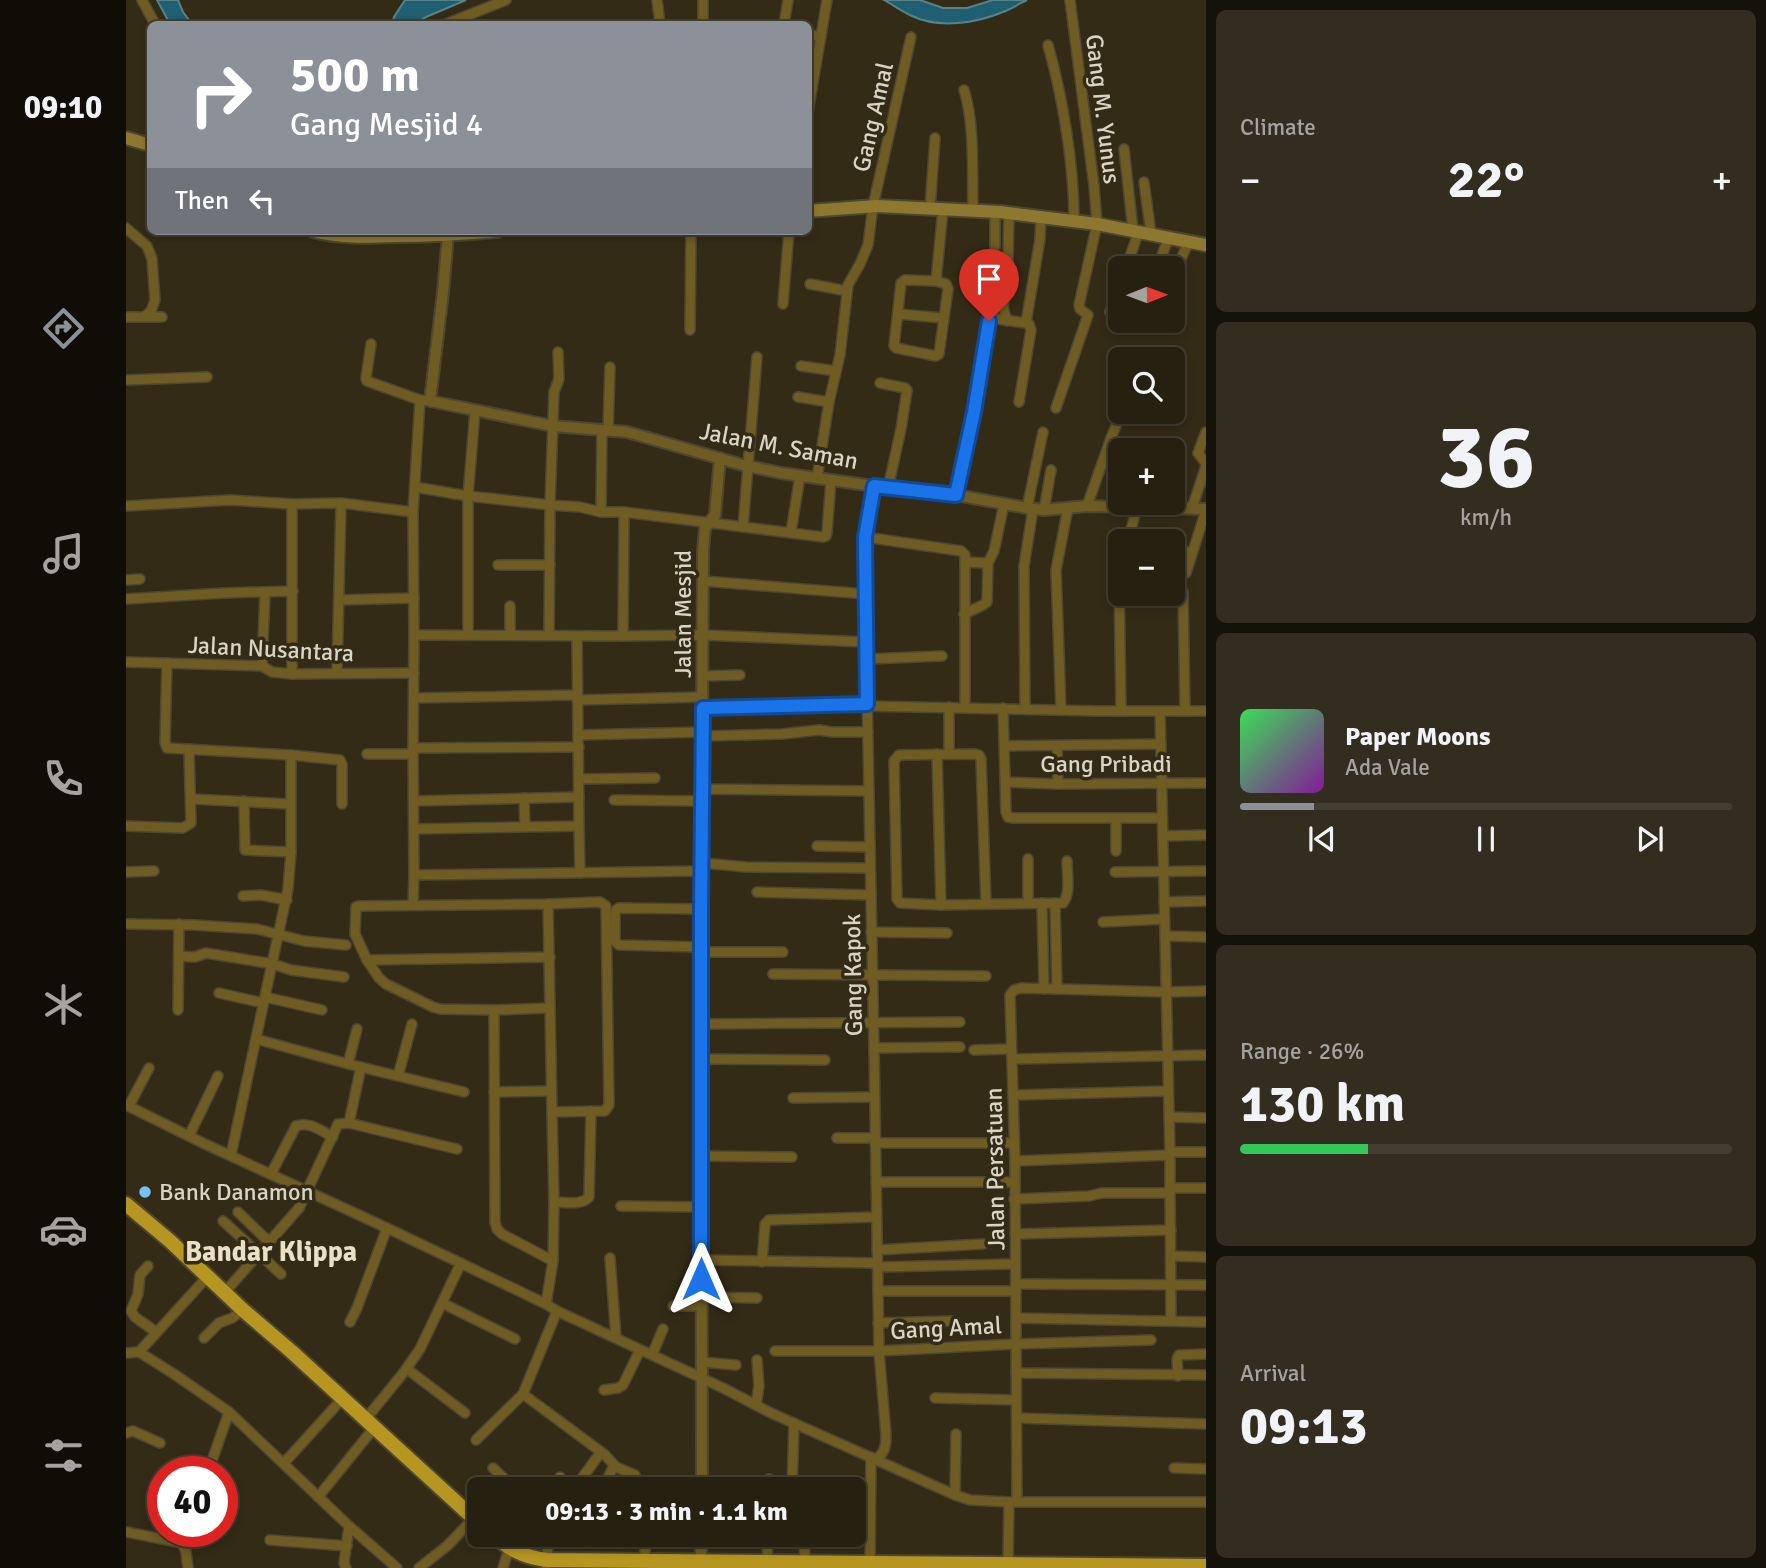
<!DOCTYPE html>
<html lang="en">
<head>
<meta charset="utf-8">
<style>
	body { margin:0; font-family:Signika,sans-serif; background:#322d1e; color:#f1f3f6; height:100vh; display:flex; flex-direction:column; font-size:26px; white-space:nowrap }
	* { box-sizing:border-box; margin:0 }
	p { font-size:23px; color:#a4a39f }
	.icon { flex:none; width:38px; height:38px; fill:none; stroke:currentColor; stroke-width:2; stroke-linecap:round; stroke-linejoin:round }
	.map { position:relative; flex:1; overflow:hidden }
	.details { display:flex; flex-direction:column; gap:10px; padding:10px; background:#151209; width:560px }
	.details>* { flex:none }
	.guide { position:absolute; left:21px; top:21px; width:665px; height:214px; border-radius:10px; box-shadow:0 4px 10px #0003,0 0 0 2px #423e30; background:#8c9099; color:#fff; overflow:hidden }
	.needle { width:46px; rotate:89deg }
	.tools { position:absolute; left:982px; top:256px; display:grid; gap:14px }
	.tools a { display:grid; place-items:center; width:77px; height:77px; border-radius:10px; background:#262010; box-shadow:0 4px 10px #0003,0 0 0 2px #423e30; font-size:35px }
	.speed { position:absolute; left:21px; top:1456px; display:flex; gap:14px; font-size:35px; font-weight:700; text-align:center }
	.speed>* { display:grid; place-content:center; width:91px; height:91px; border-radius:50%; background:#262010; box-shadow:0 4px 10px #0003,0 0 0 2px #423e30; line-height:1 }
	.speed .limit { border:10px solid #d22; background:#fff; color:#111 }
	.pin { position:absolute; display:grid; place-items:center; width:60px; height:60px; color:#fff; margin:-72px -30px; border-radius:50% 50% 50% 0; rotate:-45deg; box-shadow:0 0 7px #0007 }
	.pin .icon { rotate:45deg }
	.me { position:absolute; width:77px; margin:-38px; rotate:0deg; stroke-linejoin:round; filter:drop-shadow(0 0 5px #0008) }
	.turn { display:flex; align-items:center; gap:24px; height:147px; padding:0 28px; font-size:32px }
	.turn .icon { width:91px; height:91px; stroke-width:2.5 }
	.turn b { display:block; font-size:49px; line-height:60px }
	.then { display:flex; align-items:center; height:66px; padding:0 28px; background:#0003; gap:14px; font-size:26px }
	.big { font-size:52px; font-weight:700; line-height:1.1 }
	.details .widget { flex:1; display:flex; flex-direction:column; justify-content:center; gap:10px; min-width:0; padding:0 24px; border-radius:10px; background:#322d1e }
	.details .dial { align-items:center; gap:0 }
	.dial b { font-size:91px; line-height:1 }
	.song { display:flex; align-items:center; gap:21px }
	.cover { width:84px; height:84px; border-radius:10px; background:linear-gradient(135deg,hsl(130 70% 55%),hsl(290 70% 35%)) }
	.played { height:7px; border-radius:4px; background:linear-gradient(90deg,#8c9099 15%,#423e30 15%) }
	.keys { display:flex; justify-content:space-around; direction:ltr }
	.heat { display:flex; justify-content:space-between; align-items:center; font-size:38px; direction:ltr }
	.charge { height:10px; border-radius:5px; background:linear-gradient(90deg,#34c759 26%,#423e30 0) }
	.trip { position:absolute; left:341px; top:1477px; width:399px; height:70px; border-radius:10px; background:#262010; box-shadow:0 4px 10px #0003,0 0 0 2px #423e30; font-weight:700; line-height:70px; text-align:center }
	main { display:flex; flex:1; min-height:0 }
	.menu { display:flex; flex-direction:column; width:126px; justify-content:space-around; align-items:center; background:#0f0d06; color:#a4a39f }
	.menu .icon { width:49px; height:49px }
	.menu .current { color:#8c9099 }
	.menu b { font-size:32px; color:#f1f3f6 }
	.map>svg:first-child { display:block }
	.water { fill:#1f5f71; stroke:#56828a; stroke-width:2 }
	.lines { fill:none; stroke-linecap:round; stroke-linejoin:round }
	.minor-casing { stroke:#4d4632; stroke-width:12 }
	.tertiary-casing { stroke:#4d4632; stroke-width:14 }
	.secondary-casing { stroke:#4d4632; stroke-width:16 }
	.trunk-casing { stroke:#4d4632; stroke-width:18 }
	.minor { stroke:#6e5c23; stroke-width:9 }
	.tertiary { stroke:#6e5c23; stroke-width:10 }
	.secondary { stroke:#8e782f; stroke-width:12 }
	.trunk { stroke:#b69621; stroke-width:14 }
	.route-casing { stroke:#114b97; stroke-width:18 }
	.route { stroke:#1a73e8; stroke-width:12 }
	.poi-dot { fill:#73c1f5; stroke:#332b16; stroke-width:2.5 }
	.labels { text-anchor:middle; stroke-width:7; stroke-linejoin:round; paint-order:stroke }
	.street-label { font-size:24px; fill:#d8d4c6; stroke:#332b16 }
	.poi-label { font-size:24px; fill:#d8d4c6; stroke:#332b16; text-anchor:start }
	.quarter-label { font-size:28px; font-weight:bold; fill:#e9e0c6; stroke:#332b16 }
</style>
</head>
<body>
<main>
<nav class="menu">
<b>09:10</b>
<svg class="icon current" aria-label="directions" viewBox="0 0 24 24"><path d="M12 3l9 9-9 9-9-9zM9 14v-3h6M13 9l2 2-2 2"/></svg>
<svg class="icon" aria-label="music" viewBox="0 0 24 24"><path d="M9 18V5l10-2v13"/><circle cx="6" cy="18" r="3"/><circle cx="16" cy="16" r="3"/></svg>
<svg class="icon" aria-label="phone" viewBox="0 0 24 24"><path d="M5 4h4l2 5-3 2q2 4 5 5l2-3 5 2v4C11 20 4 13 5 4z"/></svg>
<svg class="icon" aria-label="climate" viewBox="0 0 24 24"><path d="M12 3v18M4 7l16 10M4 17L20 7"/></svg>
<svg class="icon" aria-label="car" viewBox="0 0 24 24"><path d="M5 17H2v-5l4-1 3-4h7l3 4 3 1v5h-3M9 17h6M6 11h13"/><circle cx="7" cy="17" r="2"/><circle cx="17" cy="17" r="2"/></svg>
<svg class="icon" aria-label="filters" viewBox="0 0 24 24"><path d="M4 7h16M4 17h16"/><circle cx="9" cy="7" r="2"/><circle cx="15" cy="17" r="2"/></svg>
</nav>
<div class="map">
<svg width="1080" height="1568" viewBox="0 0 1080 1568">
	<rect width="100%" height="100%" fill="#332b16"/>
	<g class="water">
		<polygon points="31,0 52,0 57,12 66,24 44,24"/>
		<polygon points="279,0 340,0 300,17 289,24 266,24 268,17"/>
		<path d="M758,0h36l23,8h24l26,-8h34c-8,4 -16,9 -24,12 -26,11 -64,17 -91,4 -9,-4 -19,-11 -28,-16z"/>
	</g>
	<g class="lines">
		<defs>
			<g id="minor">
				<polyline points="16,0 29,24"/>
				<polyline points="531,0 534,24"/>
				<polyline points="320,24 380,0"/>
				<polyline points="577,24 577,0"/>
				<polyline points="658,24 662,0"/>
				<polyline points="682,34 695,37"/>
				<path d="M922,45c15,53 26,121 26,175"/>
				<path d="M838,90c11,33 8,85 9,121"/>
				<polyline points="682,112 701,0"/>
				<polyline points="998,149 1007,230"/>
				<polyline points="1018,182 1025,234"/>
				<polyline points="804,209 809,138"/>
				<polyline points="0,228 21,246 26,259 29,300 25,311 18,317"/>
				<polyline points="869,247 869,211"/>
				<polyline points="1000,268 1013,231"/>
				<polyline points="1031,268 1043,237"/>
				<polyline points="1046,279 1063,241"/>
				<polyline points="810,281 820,284 822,289 813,354 810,356 770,348 768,346 775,283 779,280 810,281 817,209"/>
				<polyline points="684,284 721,291"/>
				<polyline points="657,304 663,231"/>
				<polyline points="984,312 994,286"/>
				<polyline points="772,314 817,318"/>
				<polyline points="0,317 36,317"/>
				<polyline points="881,321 877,307 882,259 883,213"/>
				<polyline points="900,323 914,239 915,216"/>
				<polyline points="564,330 565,231"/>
				<polyline points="245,344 240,378 241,381 294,400"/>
				<polyline points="1019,359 1022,351"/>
				<polyline points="675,366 710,371"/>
				<polyline points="0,380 81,377"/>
				<polyline points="754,383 779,388 781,390 775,429 762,488"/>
				<polyline points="672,397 703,402"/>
				<polyline points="304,401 294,400 287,512 288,635 287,748 288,875 575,871"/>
				<polyline points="893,402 905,330 903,324 900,323"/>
				<polyline points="930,408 962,315 954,309 953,305 971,224 968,186 944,0"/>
				<polyline points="482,431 484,367"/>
				<polyline points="691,478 703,402 714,355 722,285 734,264 742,245 747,206 785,37"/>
				<path d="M748,486l-9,51 1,105 8,406 5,303 7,84c0,11 -1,18 -10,24"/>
				<polyline points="289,487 342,496 424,505 454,507 475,512 498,512 697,537 700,536 701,532 705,480"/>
				<polyline points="830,495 848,412 863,321 865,318 900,323"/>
				<polyline points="0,506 104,500 166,504 215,503 287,512"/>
				<polyline points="961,506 985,438 996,411"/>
				<polyline points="901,508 917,432"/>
				<polyline points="1066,508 1080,466 1079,462 1072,453 1080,432"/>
				<polyline points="918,510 925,470"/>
				<polyline points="475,512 476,430"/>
				<polyline points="617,527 631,357"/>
				<polyline points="665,532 674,476"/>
				<polyline points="739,537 835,551 839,555 839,562"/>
				<polyline points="1002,541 1011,507"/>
				<polyline points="1046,549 1066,553"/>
				<polyline points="372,565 424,565"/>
				<polyline points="994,573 993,579 995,711"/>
				<polyline points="1060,573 1080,510"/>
				<polyline points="0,580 14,579"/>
				<polyline points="577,581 740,594"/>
				<polyline points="1057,592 1059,711"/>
				<polyline points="0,599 98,593 167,591"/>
				<polyline points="213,600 288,598"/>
				<polyline points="838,614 857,605 861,602 862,563 868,551 878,504"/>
				<polyline points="288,635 497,636 577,635 740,642"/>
				<polyline points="342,635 342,496 349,411"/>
				<polyline points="384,635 384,606"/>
				<polyline points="423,635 424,505 428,392 433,379 432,352"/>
				<polyline points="497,636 498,512"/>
				<polyline points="741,659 816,656"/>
				<polyline points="0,662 136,666 146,672 166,674 288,673"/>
				<polyline points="41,663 39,742 41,748 165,755 165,852 162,889 105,1155"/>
				<polyline points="136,666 139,593"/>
				<polyline points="211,673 215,503"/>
				<polyline points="166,674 166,504"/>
				<polyline points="577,676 614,675"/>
				<polyline points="289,698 451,695"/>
				<polyline points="451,700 577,697"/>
				<polyline points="741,706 972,711 1080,711"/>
				<polyline points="823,707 823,748"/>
				<polyline points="839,707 839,562 862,563"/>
				<polyline points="577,708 741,704"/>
				<polyline points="877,708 880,812 882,817 887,818 1036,818"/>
				<polyline points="899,709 898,566 907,509"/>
				<polyline points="935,710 930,570 942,508"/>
				<polyline points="452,735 577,732"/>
				<polyline points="577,736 656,734 693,730 707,732 742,732"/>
				<polyline points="879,746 1035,744"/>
				<polyline points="931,746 932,784"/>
				<polyline points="287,748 453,747"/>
				<polyline points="241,754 287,754"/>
				<polyline points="811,754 815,905"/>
				<polyline points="165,755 214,760 216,764 216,804"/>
				<polyline points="453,779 529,778"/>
				<polyline points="880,782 932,784 1080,783"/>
				<polyline points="576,789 743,791"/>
				<polyline points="398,798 399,827"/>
				<polyline points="66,799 164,804"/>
				<polyline points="488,800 576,801"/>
				<polyline points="118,801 119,850 165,852"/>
				<polyline points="288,801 453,797"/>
				<polyline points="0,826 57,828 65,823 63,749"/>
				<polyline points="453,826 454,873"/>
				<polyline points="288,829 453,826 451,636"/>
				<polyline points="1037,836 1080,835"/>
				<polyline points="691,846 744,847"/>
				<polyline points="990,851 990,819"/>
				<polyline points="902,859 902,903"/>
				<polyline points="576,863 620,867 744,868"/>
				<polyline points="0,872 28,871"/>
				<polyline points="989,872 1080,871"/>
				<polyline points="631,892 745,895"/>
				<polyline points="117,896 135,895 161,900"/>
				<polyline points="1038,902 1080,901"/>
				<polyline points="916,903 918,989"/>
				<polyline points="929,903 931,989"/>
				<polyline points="422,904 426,1112"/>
				<path d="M860,904l-5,-145 -2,-4 -4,-1 -76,1 -5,6 3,138 3,4 41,2 122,-2c8,-10 4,-29 4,-42"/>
				<polyline points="287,905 288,875"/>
				<polyline points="575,909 493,908 490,910 489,913 489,941 493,945 576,947"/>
				<polyline points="977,922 1038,919"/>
				<polyline points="0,924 67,925 131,929 178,941 220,945"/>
				<polyline points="745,932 821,933"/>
				<polyline points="1039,936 1080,937"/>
				<polyline points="576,952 657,952"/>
				<polyline points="53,956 69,957 80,953 147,964 165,970 218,977"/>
				<polyline points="241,960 424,957"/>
				<polyline points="647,974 860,976"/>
				<polyline points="93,993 137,1003"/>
				<polyline points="139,997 196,1010"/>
				<polyline points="52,1010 53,924"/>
				<polyline points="368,1010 369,1222 371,1229 376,1234 427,1261"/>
				<polyline points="576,1024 834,1022"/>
				<polyline points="130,1039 222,1064 338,1092"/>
				<polyline points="748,1048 834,1047"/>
				<polyline points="848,1050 885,1049"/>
				<polyline points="575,1059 699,1060"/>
				<polyline points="886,1059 1080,1055"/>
				<polyline points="222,1064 231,1029"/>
				<polyline points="272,1076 286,1024"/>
				<polyline points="368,1092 425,1091"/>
				<polyline points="887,1095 1042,1091"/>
				<polyline points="667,1098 748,1097"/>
				<polyline points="0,1105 79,1144 261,1228 420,1304 431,1311 597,1388 645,1413 829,1495 844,1500 883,1502 1080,1502"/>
				<polyline points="3,1106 23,1068"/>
				<polyline points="1043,1117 1080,1118"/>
				<polyline points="223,1123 235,1067"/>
				<polyline points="63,1136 92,1076"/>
				<polyline points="711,1138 749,1138"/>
				<polyline points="749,1143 887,1143"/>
				<polyline points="1043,1152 1080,1152"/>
				<polyline points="1044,1155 1044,1188 1080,1188"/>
				<polyline points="575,1156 666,1157"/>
				<polyline points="889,1161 1044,1155 1034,711"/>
				<path d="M145,1174l25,-48c14,-5 25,5 37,11"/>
				<polyline points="750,1182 888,1182"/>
				<polyline points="1044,1188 1045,1321"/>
				<polyline points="888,1199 963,1196 976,1193 1044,1193"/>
				<path d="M428,1202c12,0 27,4 35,-5l2,-86"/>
				<polyline points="495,1206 575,1207"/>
				<polyline points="112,1212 143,1242"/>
				<polyline points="97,1221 155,1274"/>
				<polyline points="889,1234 1045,1230"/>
				<polyline points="751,1250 857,1244"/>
				<polyline points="1045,1256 1080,1257"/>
				<polyline points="484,1258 490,1338"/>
				<polyline points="575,1260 751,1263"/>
				<polyline points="636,1262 639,1224 643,1220 750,1217"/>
				<polyline points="22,1266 14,1275 12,1294 5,1311 9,1317 30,1332"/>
				<polyline points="751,1267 889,1264"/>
				<polyline points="890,1284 1080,1285"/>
				<polyline points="752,1291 890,1291"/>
				<polyline points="99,1292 173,1208 212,1124 223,1123 331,1149"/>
				<polyline points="575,1297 631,1298"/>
				<polyline points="316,1303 389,1339"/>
				<polyline points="420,1304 427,1261 428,1202 426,1112 479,1111 483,1105 480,906 474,902 422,904 233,906 230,907 229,934 241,960 253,978 260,984 307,1007 314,1009 368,1010 424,1008"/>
				<polyline points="547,1306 575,1306"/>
				<polyline points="431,1311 397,1394 478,1454 490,1467 509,1475"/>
				<polyline points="890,1318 1080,1322"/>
				<polyline points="224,1322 231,1308 261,1228"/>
				<polyline points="752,1323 826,1321"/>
				<polyline points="78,1338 93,1323 106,1318 117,1310"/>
				<polyline points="649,1351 753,1351 890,1344 1025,1340"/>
				<polyline points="13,1352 82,1276"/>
				<polyline points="0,1353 13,1352 48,1374 103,1412 223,1526 271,1568"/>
				<polyline points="526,1355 537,1329"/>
				<polyline points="575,1362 610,1365"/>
				<polyline points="281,1369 339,1413"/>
				<polyline points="890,1373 1080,1375"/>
				<polyline points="1052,1376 1051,1359 1053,1355 1080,1354"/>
				<polyline points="478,1390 492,1388 497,1385 514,1350"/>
				<polyline points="809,1398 890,1400"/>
				<polyline points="630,1405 633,1386 631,1360"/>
				<polyline points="891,1418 1080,1424"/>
				<polyline points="239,1420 278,1372 294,1349 335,1263"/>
				<polyline points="0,1433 7,1431 34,1443"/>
				<polyline points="350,1440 397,1394"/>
				<polyline points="158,1463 216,1399"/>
				<polyline points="367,1468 389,1489"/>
				<polyline points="1048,1468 1080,1469"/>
				<polyline points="82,1472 103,1412"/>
				<polyline points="429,1489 434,1477"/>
				<polyline points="448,1489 475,1452"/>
				<polyline points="477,1489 488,1465"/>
				<polyline points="643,1489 643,1479"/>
				<polyline points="666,1489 668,1423"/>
				<polyline points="829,1495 830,1434"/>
				<polyline points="192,1497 248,1428"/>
				<polyline points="891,1502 889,1161 884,995 888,990 895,988 1040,992 1080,991"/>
				<polyline points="61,1531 56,1543 60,1552 62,1568"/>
				<polyline points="0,1532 56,1543"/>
				<polyline points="678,1535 679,1561"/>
				<polyline points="144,1540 221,1546"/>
				<polyline points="519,1560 519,1535"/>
				<polyline points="641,1561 642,1535"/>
				<polyline points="744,1563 745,1457"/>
				<polyline points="882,1563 883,1502"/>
				<polyline points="220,1568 218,1563 223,1526"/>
				<polyline points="293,1568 321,1546 348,1518"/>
				<polyline points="377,1568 383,1548"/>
				<polyline points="420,1568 423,1535"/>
			</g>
			<g id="tertiary">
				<polyline points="322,235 317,292 304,401 427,426 501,432 617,465 655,473 762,488 830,495 901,508 918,510 961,506 1080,509"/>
				<polyline points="576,1489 575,909 577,551 579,528 589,515 594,458"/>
				<polyline points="575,1535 575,1568"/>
			</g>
			<g id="secondary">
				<polyline points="0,138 24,145"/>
				<polyline points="682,211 751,206 874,212 971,224 1080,245"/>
				<path d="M187,231c26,7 54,6 81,5 35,0 70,-2 104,-5"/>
			</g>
			<g id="trunk">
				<polyline points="0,1204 44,1241 117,1310 166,1352 354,1524"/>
				<path d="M367,1535c18,15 30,22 54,25 219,0 439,3 659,6"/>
			</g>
		</defs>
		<use href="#minor" class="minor-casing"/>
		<use href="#tertiary" class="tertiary-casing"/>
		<use href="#secondary" class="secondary-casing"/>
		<use href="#trunk" class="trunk-casing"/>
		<use href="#minor" class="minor"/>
		<use href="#tertiary" class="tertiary"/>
		<use href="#secondary" class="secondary"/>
		<use href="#trunk" class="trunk"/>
	</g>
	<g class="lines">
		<defs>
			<polyline id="route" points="575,1279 575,909 577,708 741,704 739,537 748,486 830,495 848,412 863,321"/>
		</defs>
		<use href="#route" class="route-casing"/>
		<use href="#route" class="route"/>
	</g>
	<circle class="poi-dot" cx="19" cy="1192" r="7"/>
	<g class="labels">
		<g class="street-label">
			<text transform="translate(977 109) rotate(83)" y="8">Gang M. Yunus</text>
			<text transform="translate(747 117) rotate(-77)" y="8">Gang Amal</text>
			<text transform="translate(653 446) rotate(11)" y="8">Jalan M. Saman</text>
			<text transform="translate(557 614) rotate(-90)" y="8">Jalan Mesjid</text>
			<text transform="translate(145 649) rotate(3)" y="8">Jalan Nusantara</text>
			<text x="980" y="772">Gang Pribadi</text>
			<text transform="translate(727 975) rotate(-91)" y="8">Gang Kapok</text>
			<text transform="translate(869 1169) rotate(-91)" y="8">Jalan Persatuan</text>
			<text transform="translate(820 1328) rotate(-3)" y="8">Gang Amal</text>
		</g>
		<g class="poi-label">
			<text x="33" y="1200">Bank Danamon</text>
		</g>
		<g class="quarter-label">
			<text x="145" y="1261">Bandar Klippa</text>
		</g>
	</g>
</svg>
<div class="tools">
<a><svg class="needle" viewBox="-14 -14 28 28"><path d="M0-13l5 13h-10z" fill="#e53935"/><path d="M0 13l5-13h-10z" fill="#a4a39f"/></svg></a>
<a><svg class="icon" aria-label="search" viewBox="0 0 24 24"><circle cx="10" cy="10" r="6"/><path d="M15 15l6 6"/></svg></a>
<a>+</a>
<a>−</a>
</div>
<div class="speed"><div class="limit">40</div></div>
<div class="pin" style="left:863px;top:321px;background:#d93025"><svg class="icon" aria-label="arrive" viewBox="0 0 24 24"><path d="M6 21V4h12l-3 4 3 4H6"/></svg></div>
<svg class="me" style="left:575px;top:1279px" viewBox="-20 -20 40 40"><path d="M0-17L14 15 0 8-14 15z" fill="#1a73e8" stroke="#fff" stroke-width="4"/></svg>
<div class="trip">09:13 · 3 min · 1.1 km</div>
<div class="guide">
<div class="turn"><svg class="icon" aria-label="right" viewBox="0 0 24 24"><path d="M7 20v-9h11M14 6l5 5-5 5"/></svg><div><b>500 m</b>Gang Mesjid 4</div></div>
<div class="then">Then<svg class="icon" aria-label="left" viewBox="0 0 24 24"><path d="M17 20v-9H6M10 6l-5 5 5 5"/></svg></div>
</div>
</div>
<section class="details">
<div class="widget"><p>Climate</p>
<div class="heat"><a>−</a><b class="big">22°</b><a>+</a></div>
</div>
<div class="widget dial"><b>36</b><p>km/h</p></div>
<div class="widget">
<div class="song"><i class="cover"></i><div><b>Paper Moons</b><p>Ada Vale</p></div></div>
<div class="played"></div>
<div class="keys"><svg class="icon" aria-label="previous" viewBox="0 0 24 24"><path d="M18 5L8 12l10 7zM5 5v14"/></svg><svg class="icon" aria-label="pause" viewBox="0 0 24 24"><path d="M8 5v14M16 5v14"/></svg><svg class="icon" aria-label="next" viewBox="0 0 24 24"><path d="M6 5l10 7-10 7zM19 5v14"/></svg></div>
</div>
<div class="widget"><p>Range · 26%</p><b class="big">130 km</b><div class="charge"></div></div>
<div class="widget"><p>Arrival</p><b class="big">09:13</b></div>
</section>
</main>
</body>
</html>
